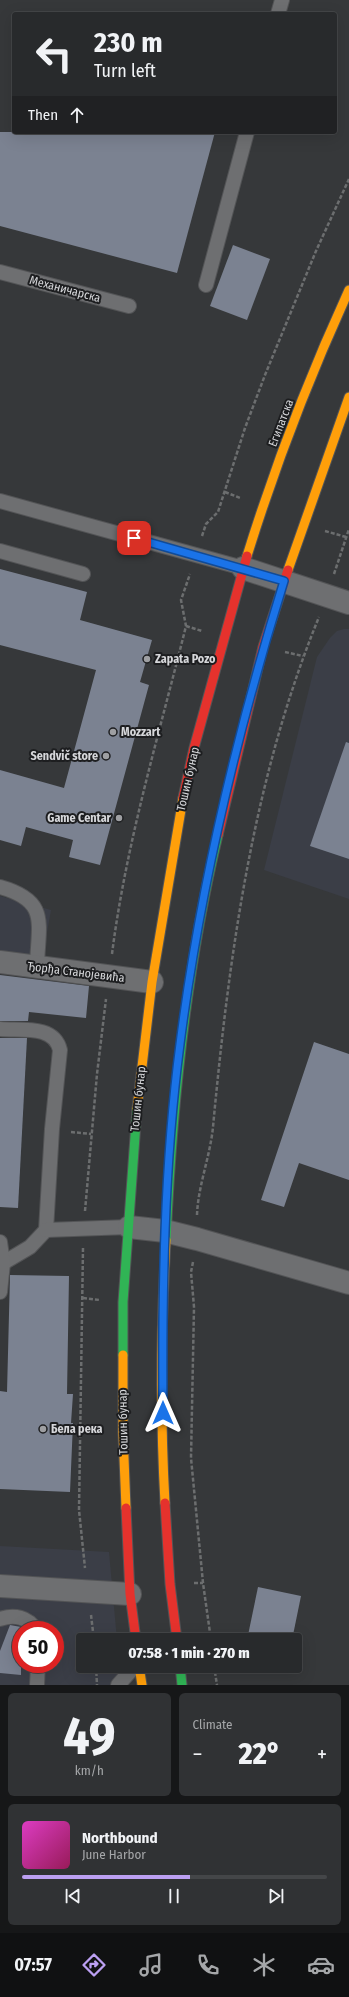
<!DOCTYPE html>
<html lang="en">
<head>
<meta charset="utf-8">
<style>
	body { margin:0; font-family:"Fira Sans Condensed",sans-serif; background:#303234; color:#f1f3f6; height:100vh; display:flex; flex-direction:column; font-size:15px; white-space:nowrap }
	* { box-sizing:border-box; margin:0 }
	p { font-size:13px; color:#a5a7a9 }
	.icon { flex:none; width:22px; height:22px; fill:none; stroke:currentColor; stroke-width:2; stroke-linecap:round; stroke-linejoin:round }
	.map { position:relative; height:1685px; overflow:hidden }
	.sheet { display:flex; flex-direction:column; gap:8px; padding:8px; background:#161718; flex:1 }
	.sheet>* { flex:none }
	.top-card { position:absolute; left:12px; top:12px; width:325px; height:122px; border-radius:4px; box-shadow:0 4px 16px #0002,0 0 0 1px #444648; background:#282a2c; color:#f1f3f6; overflow:hidden }
	.speed { position:absolute; left:12px; top:1621px; display:flex; gap:8px; font-size:20px; font-weight:700; text-align:center }
	.speed>* { display:grid; place-content:center; width:52px; height:52px; border-radius:50%; background:#282a2c; box-shadow:0 4px 16px #0002,0 0 0 1px #444648; line-height:1 }
	.speed .limit { border:6px solid #d22; background:#fff; color:#111 }
	.pin { position:absolute; display:grid; place-items:center; width:34px; height:34px; color:#fff; margin:-17px; border-radius:8px; box-shadow:0 2px 6px #0006 }
	.me { position:absolute; width:44px; margin:-22px; rotate:0deg; stroke-linejoin:round; filter:drop-shadow(0 0 3px #0008) }
	.turn { display:flex; align-items:center; gap:14px; height:84px; padding:0 16px; font-size:18px }
	.turn .icon { width:52px; height:52px; stroke-width:2.5 }
	.turn b { display:block; font-size:28px; line-height:34px }
	.then { display:flex; align-items:center; height:38px; padding:0 16px; background:#0003; gap:8px; font-size:15px }
	.big { font-size:30px; font-weight:800; line-height:1.1 }
	.sheet .widget { flex:1; display:flex; flex-direction:column; justify-content:center; gap:6px; min-width:0; padding:0 14px; border-radius:6px; background:#303234 }
	.sheet .dial { align-items:center; gap:0 }
	.dial b { font-size:52px; line-height:1 }
	.song { display:flex; align-items:center; gap:12px }
	.cover { width:48px; height:48px; border-radius:6px; background:linear-gradient(135deg,hsl(310 70% 55%),hsl(330 70% 35%)) }
	.played { height:4px; border-radius:2px; background:linear-gradient(90deg,#bca0f2 55%,#444648 55%) }
	.keys { display:flex; justify-content:space-around; direction:ltr }
	.heat { display:flex; justify-content:space-between; align-items:center; font-size:22px; direction:ltr }
	.sheet .tiles { flex:1; display:grid; gap:8px; grid-template-columns:1fr 1fr }
	.widget:last-child { grid-column:span 2 }
	.trip { position:absolute; left:76px; top:1633px; width:226px; height:40px; border-radius:4px; background:#282a2c; box-shadow:0 4px 16px #0002,0 0 0 1px #444648; font-weight:800; line-height:40px; text-align:center }
	.menu { display:flex; height:64px; justify-content:space-around; align-items:center; background:#101112; color:#a5a7a9 }
	.menu .icon { width:28px; height:28px }
	.menu .selected { color:#bca0f2 }
	.menu b { font-size:18px; color:#f1f3f6 }
	.map>svg:first-child { display:block }
	.built { fill:#3b3e47; fill-rule:evenodd }
	.building { fill:#7b8291 }
	.lines { fill:none; stroke-linecap:round; stroke-linejoin:round }
	.lane-casing { stroke:#535456; stroke-width:16 }
	.street-casing { stroke:#535456; stroke-width:24 }
	.fast-casing { stroke:#535456; stroke-width:11 }
	.slow-casing { stroke:#535456; stroke-width:11 }
	.jam-casing { stroke:#535456; stroke-width:11 }
	.path { stroke:#6c6e6f; stroke-width:2.5; stroke-dasharray:4 2; stroke-linecap:butt }
	.lane { stroke:#6e6f71; stroke-width:14 }
	.street { stroke:#6e6f71; stroke-width:22 }
	.fast { stroke:#30b455; stroke-width:9 }
	.slow { stroke:#ff9f0a; stroke-width:9 }
	.jam { stroke:#e5322d; stroke-width:9 }
	.route-casing { stroke:#114b97; stroke-width:10 }
	.route { stroke:#1a73e8; stroke-width:7 }
	.poi-dot { fill:#9e9fa2; stroke:#1d1e20; stroke-width:1.5 }
	.labels { text-anchor:middle; stroke-width:4; stroke-linejoin:round; paint-order:stroke }
	.street-label { font-size:12px; fill:#d6d7da; stroke:#1d1e20 }
	.poi-label { font-size:12px; font-weight:bold; fill:#d6d7da; stroke:#1d1e20; text-anchor:start }
</style>
</head>
<body>
<div class="map">
<svg width="349" height="1685" viewBox="0 0 349 1685">
	<rect width="100%" height="100%" fill="#36383a"/>
	<g class="built">
		<polygon points="344,629 349,629 349,899 264,870 317,657 330,638 337,631"/>
		<polygon points="0,896 51,910 41,967 0,962"/>
		<path d="M0,1546l109,6 8,88h-34v26h36l2,19h-121zM21,1630h34v34h-34z"/>
	</g>
	<g class="building">
		<polygon points="0,132 215,132 177,273 0,226"/>
		<polygon points="233,245 270,259 247,320 210,306"/>
		<polygon points="0,569 87,592 80,620 152,640 140,682 149,685 100,865 69,857 73,840 26,827 21,846 0,840 0,770 64,788 96,670 0,645"/>
		<polygon points="346,742 349,743 349,859 310,846"/>
		<polygon points="0,975 89,986 86,1018 29,1012 28,1021 0,1021"/>
		<polygon points="0,1038 27,1038 18,1208 0,1207"/>
		<polygon points="314,1042 349,1054 349,1180 299,1163 284,1207 261,1200"/>
		<polygon points="10,1275 69,1276 67,1394 73,1394 71,1423 73,1423 70,1492 0,1489 0,1391 7,1392"/>
		<polygon points="258,1587 301,1596 292,1640 247,1640"/>
		<polygon points="10,1625 21,1627 21,1675 0,1673 0,1651"/>
	</g>
	<g class="lines">
		<defs>
			<g id="lane">
				<polyline points="278,14 282,0"/>
				<polyline points="0,272 129,306"/>
				<polyline points="206,285 247,132"/>
				<polyline points="0,501 243,568"/>
				<polyline points="0,551 83,574"/>
				<path d="M0,887c50,14 38,37 37,79"/>
				<path d="M0,1029c20,2 54,-5 60,21l-8,79 -6,101 -16,17 -27,16"/>
				<polyline points="46,1230 129,1227"/>
				<polyline points="0,1242 3,1263 0,1292"/>
				<path d="M0,1619c14,-5 28,-2 36,11"/>
				<polyline points="37,1685 38,1664"/>
				<polyline points="118,1685 135,1666"/>
			</g>
			<g id="street">
				<polyline points="243,568 349,603"/>
				<polyline points="0,962 152,982"/>
				<polyline points="129,1227 165,1231 197,1239 349,1283"/>
				<polyline points="0,1586 130,1594"/>
			</g>
			<g id="fast">
				<path d="M166,1240c6,-136 20,-272 52,-405"/>
				<polyline points="123,1355 123,1302 137,1109"/>
				<polyline points="180,1666 182,1685"/>
			</g>
			<g id="slow">
				<path d="M247,556c28,-90 63,-181 102,-266"/>
				<polyline points="288,570 349,397"/>
				<polyline points="137,1109 152,982 183,798"/>
				<polyline points="123,1355 123,1433 126,1508"/>
				<path d="M165,1503c-5,-88 -4,-176 1,-263"/>
				<polyline points="139,1666 142,1685"/>
			</g>
			<g id="jam">
				<polyline points="183,798 194,748 247,556"/>
				<polyline points="218,835 263,647 288,570"/>
				<polyline points="165,1503 170,1584 177,1640"/>
				<polyline points="126,1508 130,1594 136,1640"/>
			</g>
		</defs>
		<use href="#lane" class="lane-casing"/>
		<use href="#street" class="street-casing"/>
		<use href="#fast" class="fast-casing"/>
		<use href="#slow" class="slow-casing"/>
		<use href="#jam" class="jam-casing"/>
		<g class="path">
			<polyline points="225,492 240,498"/>
			<polyline points="325,531 346,537"/>
			<polyline points="202,536 206,524 218,512 245,428 265,375 316,251 349,179"/>
			<polyline points="334,574 349,529"/>
			<polyline points="186,626 202,631"/>
			<polyline points="285,652 303,656"/>
			<path d="M112,954c14,-111 47,-219 74,-328l-5,-26 9,-26"/>
			<polyline points="71,1132 91,1134"/>
			<polyline points="85,1211 97,1074 106,999"/>
			<path d="M197,1215c1,-29 13,-58 16,-88 16,-172 40,-349 106,-510"/>
			<polyline points="83,1248 79,1510 85,1568"/>
			<polyline points="193,1262 191,1272 194,1307 191,1458 203,1583 211,1640"/>
			<polyline points="83,1298 100,1300"/>
			<polyline points="194,1583 203,1583"/>
			<polyline points="91,1615 94,1640"/>
			<polyline points="96,1666 97,1685"/>
			<polyline points="214,1666 217,1685"/>
		</g>
		<use href="#lane" class="lane"/>
		<use href="#street" class="street"/>
		<use href="#fast" class="fast"/>
		<use href="#slow" class="slow"/>
		<use href="#jam" class="jam"/>
	</g>
	<g class="lines">
		<defs>
			<path id="route" d="M134,538l150,43c-47,151 -84,307 -104,463 -16,122 -18,246 -17,369"/>
		</defs>
		<use href="#route" class="route-casing"/>
		<use href="#route" class="route"/>
	</g>
	<g class="poi-dot">
		<circle cx="147" cy="659" r="4"/>
		<circle cx="113" cy="732" r="4"/>
		<circle cx="106" cy="756" r="4"/>
		<circle cx="119" cy="818" r="4"/>
		<circle cx="43" cy="1429" r="4"/>
	</g>
	<g class="labels">
		<g class="street-label">
			<text transform="translate(65 289) rotate(15)" y="4">Механичарска</text>
			<text transform="translate(281 423) rotate(-69)" y="4">Египатска</text>
			<text transform="translate(188 779) rotate(-77)" y="4">Тошин бунар</text>
			<text transform="translate(76 972) rotate(7)" y="4">Ђорђа Станојевића</text>
			<text transform="translate(138 1099) rotate(-84)" y="4">Тошин бунар</text>
			<text transform="translate(123 1422) rotate(-91)" y="4">Тошин бунар</text>
		</g>
		<g class="poi-label">
			<text x="155" y="663">Zapata Pozo</text>
			<text x="121" y="736">Mozzart</text>
			<text x="98" y="760" text-anchor="end">Sendvič store</text>
			<text x="111" y="822" text-anchor="end">Game Centar</text>
			<text x="51" y="1433">Бела река</text>
		</g>
	</g>
</svg>
<div class="speed"><div class="limit">50</div></div>
<div class="pin" style="left:134px;top:538px;background:#d93025"><svg class="icon" aria-label="arrive" viewBox="0 0 24 24"><path d="M6 21V4h12l-3 4 3 4H6"/></svg></div>
<svg class="me" style="left:163px;top:1413px" viewBox="-20 -20 40 40"><path d="M0-17L14 15 0 8-14 15z" fill="#1a73e8" stroke="#fff" stroke-width="4"/></svg>
<div class="trip">07:58 · 1 min · 270 m</div>
<div class="top-card">
<div class="turn"><svg class="icon" aria-label="left" viewBox="0 0 24 24"><path d="M17 20v-9H6M10 6l-5 5 5 5"/></svg><div><b>230 m</b>Turn left</div></div>
<div class="then">Then<svg class="icon" aria-label="ahead" viewBox="0 0 24 24"><path d="M12 20V5M6 11l6-6 6 6"/></svg></div>
</div>
</div>
<section class="sheet">
<div class="tiles">
<div class="widget dial"><b>49</b><p>km/h</p></div>
<div class="widget"><p>Climate</p>
<div class="heat"><a>−</a><b class="big">22°</b><a>+</a></div>
</div>
<div class="widget">
<div class="song"><i class="cover"></i><div><b>Northbound</b><p>June Harbor</p></div></div>
<div class="played"></div>
<div class="keys"><svg class="icon" aria-label="previous" viewBox="0 0 24 24"><path d="M18 5L8 12l10 7zM5 5v14"/></svg><svg class="icon" aria-label="pause" viewBox="0 0 24 24"><path d="M8 5v14M16 5v14"/></svg><svg class="icon" aria-label="next" viewBox="0 0 24 24"><path d="M6 5l10 7-10 7zM19 5v14"/></svg></div>
</div>
</div>
</section>
<nav class="menu">
<b>07:57</b>
<svg class="icon selected" aria-label="directions" viewBox="0 0 24 24"><path d="M12 3l9 9-9 9-9-9zM9 14v-3h6M13 9l2 2-2 2"/></svg>
<svg class="icon" aria-label="music" viewBox="0 0 24 24"><path d="M9 18V5l10-2v13"/><circle cx="6" cy="18" r="3"/><circle cx="16" cy="16" r="3"/></svg>
<svg class="icon" aria-label="phone" viewBox="0 0 24 24"><path d="M5 4h4l2 5-3 2q2 4 5 5l2-3 5 2v4C11 20 4 13 5 4z"/></svg>
<svg class="icon" aria-label="climate" viewBox="0 0 24 24"><path d="M12 3v18M4 7l16 10M4 17L20 7"/></svg>
<svg class="icon" aria-label="car" viewBox="0 0 24 24"><path d="M5 17H2v-5l4-1 3-4h7l3 4 3 1v5h-3M9 17h6M6 11h13"/><circle cx="7" cy="17" r="2"/><circle cx="17" cy="17" r="2"/></svg>
</nav>
</body>
</html>
